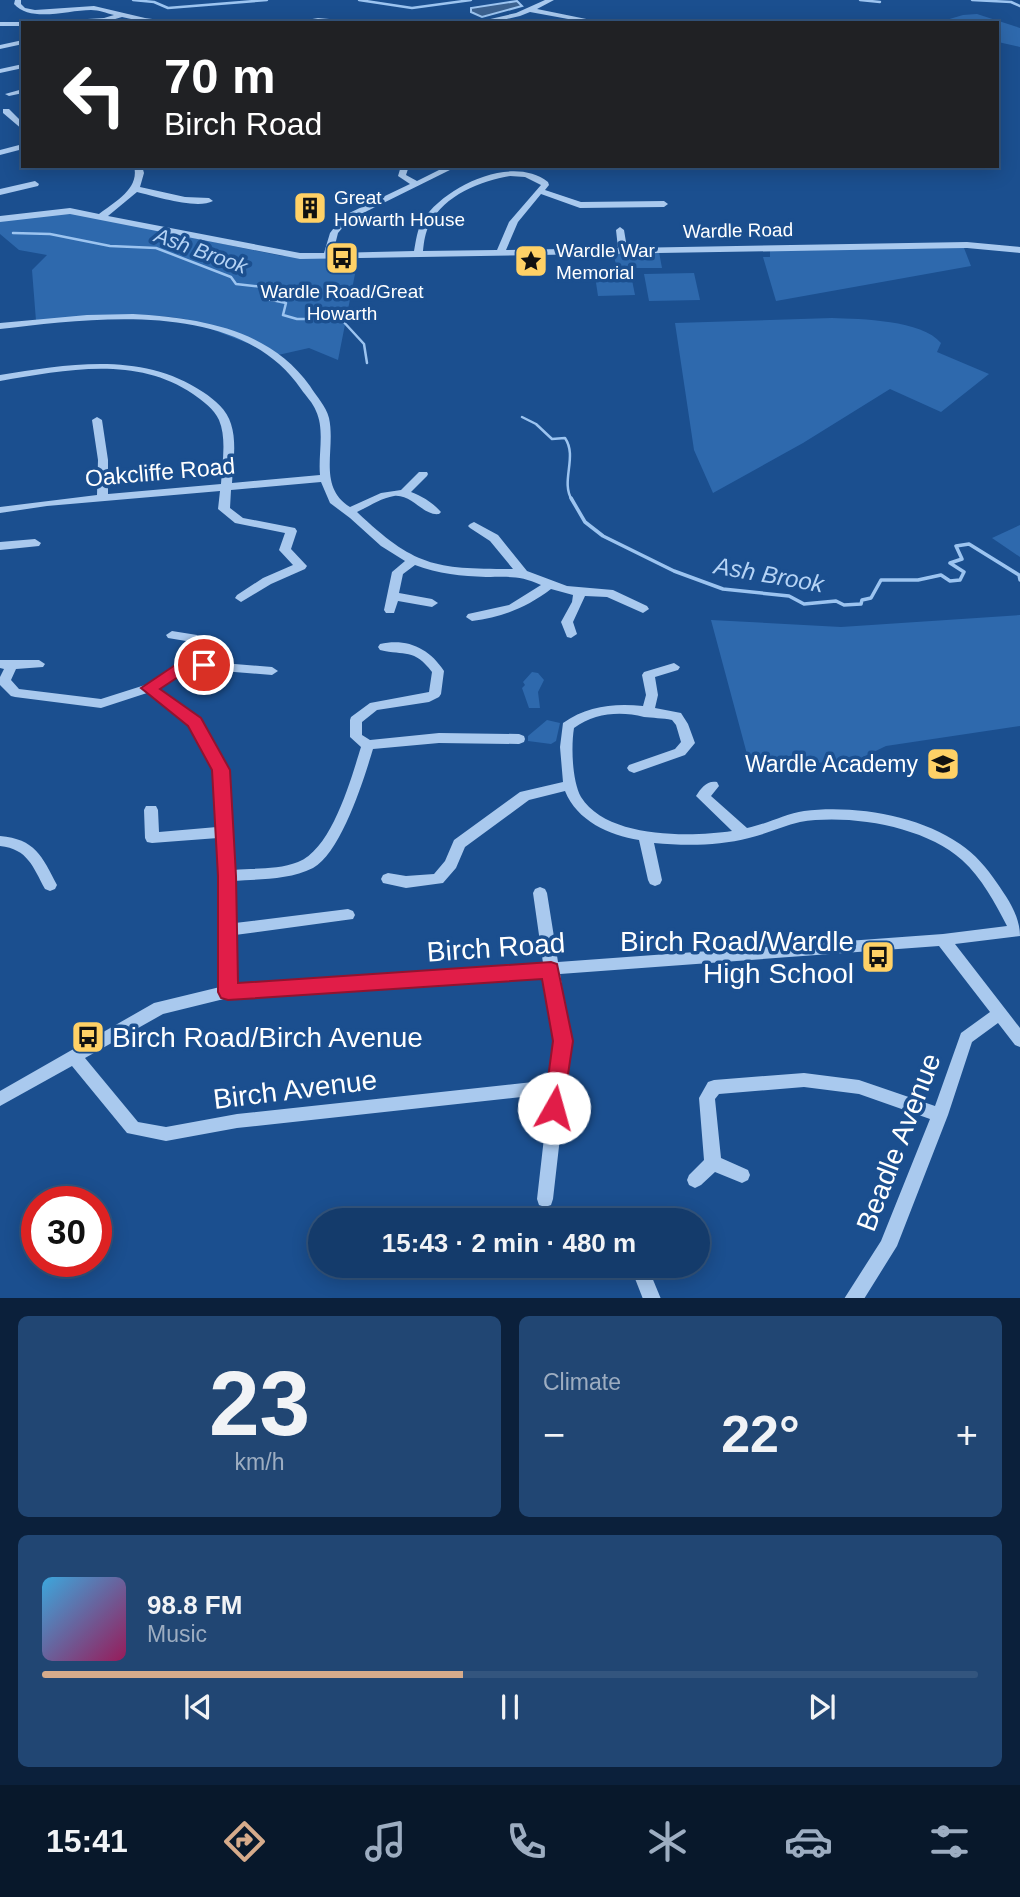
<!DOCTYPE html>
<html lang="en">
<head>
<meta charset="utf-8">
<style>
	body { margin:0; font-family:Helvetica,sans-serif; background:#214673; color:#f1f3f6; height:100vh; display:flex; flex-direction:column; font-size:26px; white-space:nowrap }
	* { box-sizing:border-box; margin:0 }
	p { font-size:23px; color:#9dadc1 }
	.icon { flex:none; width:38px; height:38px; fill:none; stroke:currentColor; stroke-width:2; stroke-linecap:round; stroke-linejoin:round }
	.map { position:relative; height:1298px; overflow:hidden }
	.sheet { display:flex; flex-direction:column; gap:18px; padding:18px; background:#0b203b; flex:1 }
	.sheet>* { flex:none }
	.guide { position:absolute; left:21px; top:21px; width:978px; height:147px; border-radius:0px; box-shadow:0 4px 18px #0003,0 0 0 2px #33557e; background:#202124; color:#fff; overflow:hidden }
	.speed { position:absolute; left:21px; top:1186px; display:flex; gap:14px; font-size:35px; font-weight:700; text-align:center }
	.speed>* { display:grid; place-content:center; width:91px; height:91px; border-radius:50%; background:#143b6b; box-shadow:0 4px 18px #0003,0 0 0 2px #33557e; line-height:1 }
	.speed .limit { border:10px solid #d22; background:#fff; color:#111 }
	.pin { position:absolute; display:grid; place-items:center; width:60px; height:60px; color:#fff; margin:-30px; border:4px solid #fff; border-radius:50%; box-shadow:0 2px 7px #0007 }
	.me { position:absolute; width:77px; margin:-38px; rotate:7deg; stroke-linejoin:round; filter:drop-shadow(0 0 5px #0008) }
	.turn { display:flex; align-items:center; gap:24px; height:147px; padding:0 28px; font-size:32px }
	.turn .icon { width:91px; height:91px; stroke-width:2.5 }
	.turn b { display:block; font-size:49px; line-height:60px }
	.big { font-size:52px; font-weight:800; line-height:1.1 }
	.sheet .widget { flex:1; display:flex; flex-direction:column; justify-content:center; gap:10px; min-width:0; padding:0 24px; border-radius:10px; background:#214673 }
	.sheet .dial { align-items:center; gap:0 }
	.dial b { font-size:91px; line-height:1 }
	.song { display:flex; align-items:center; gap:21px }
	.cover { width:84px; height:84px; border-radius:10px; background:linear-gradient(135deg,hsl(200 70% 55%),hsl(330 70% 35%)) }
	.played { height:7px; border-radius:4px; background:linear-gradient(90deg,#d6ab8b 45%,#33557e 45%) }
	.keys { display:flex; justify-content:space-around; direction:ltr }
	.heat { display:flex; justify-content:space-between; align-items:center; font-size:38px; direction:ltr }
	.sheet .tiles { flex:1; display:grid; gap:18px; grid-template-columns:1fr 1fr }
	.widget:last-child { grid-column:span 2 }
	.trip { position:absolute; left:308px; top:1208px; width:402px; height:70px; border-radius:35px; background:#143b6b; box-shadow:0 4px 18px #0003,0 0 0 2px #33557e; font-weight:800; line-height:70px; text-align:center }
	.tab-bar { display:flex; height:112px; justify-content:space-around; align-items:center; background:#08182b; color:#9dadc1 }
	.tab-bar .icon { width:49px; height:49px }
	.tab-bar .selected { color:#d6ab8b }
	.tab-bar b { font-size:32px; color:#f1f3f6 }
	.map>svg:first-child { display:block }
	.green { fill:#2e69ad }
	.water { fill:#3c6290; stroke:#9cc4f0; stroke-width:2 }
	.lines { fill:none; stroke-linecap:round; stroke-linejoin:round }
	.stream-far1 { stroke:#9cc4f0; stroke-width:2.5 }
	.stream { stroke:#9cc4f0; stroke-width:3.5 }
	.minor { fill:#a9c9ee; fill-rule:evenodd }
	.route { fill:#e11d48; stroke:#92132f; stroke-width:2 }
	.labels { text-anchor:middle; stroke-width:7; stroke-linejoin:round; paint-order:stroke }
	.far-poi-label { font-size:19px; fill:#fff; stroke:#1b4f8f; text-anchor:start }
	.far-street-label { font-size:19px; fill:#fff; stroke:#1b4f8f }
	.far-water-label { font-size:21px; font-style:italic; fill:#b5d3f5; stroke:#1b4f8f }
	.street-label { font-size:23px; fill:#fff; stroke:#1b4f8f }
	.poi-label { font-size:23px; fill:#fff; stroke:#1b4f8f; text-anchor:end }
	.water-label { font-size:24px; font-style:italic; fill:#b5d3f5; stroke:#1b4f8f }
	.near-poi-label { font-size:28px; fill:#fff; stroke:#1b4f8f; text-anchor:end }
	.near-street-label { font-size:28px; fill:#fff; stroke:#1b4f8f }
</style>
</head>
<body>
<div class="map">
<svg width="1020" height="1299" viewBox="0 0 1020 1299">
	<rect width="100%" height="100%" fill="#1b4f8f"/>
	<g class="green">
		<polygon points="977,14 1020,28 1020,47 998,42 998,23 936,23 963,15"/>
		<polygon points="69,212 282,256 329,257 355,274 338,360 309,348 278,355 185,319 162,316 36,321 32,270 47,255 19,250 0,234 0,221"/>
		<polygon points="964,248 971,266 776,301 763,257 770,257 770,251"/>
		<polygon points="659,252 662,268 617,268 613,253"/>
		<polygon points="694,273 700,300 649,301 644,274"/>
		<polygon points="631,275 635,295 598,296 595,276"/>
		<path d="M832,318c29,1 90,2 109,25l-4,9 52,22 -48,38 -51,-23 -87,54 -90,50 -19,-43 -19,-127z"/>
		<polygon points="1020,525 1020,557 992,538"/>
		<polygon points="1020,615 1020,726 886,746 859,759 751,769 711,620 841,627"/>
		<polygon points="532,672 538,673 544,680 538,692 540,708 529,708 522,688 525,685 523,682"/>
		<polygon points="547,720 560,723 556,741 551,744 528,741 528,736"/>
	</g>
	<polygon class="water" points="517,1 522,6 482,17 471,12 471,8"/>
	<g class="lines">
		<g class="stream-far1">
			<polyline points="133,0 154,2 168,8 267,0"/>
			<polyline points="359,0 412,8 471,0"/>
			<polyline points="860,0 880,2"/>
			<polyline points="972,0 1011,2 1020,6"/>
			<polyline points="13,233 50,234 110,246 156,248 231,277 236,284 264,287 267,299 286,303 283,315 297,319 341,319 364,344 367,363"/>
			<path d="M522,417l14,7 16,15 13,-1c13,19 -5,43 7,62"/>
		</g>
		<polyline class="stream" points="571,498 585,522 603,536 674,571 723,589 789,596 804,604 836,601 844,605 861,604 862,600 871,598 881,580 918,580 941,575 950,581 960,580 964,572 950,563 962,559 956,546 969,544 1019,575 1020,580"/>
		<g class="minor">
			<path d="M15,0h6v4l4,4 10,2 59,-4 51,12 36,5 -36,-1 -23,-5 -17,5 -53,1 3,-2 49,-3 10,-3c-8,-2 -15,-5 -23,-5 -23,0 -60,13 -77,-6z"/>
			<polygon points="545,0 554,0 537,9 606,23 590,23 530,12 520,16 488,23 473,23 516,13"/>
			<polygon points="318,18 352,21 355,23 290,23"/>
			<polygon points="0,22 23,22 26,23 23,23 23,26 0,26"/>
			<polygon points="23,40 23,44 0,49 0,45"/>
			<polygon points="23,64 23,68 0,73 0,69"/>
			<polygon points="23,89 23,93 9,96 5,94"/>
			<polygon points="3,109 9,109 23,123 23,130 3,113"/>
			<polygon points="23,144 23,149 0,155 0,150"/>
			<path d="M134,166h8l2,7 -4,14 45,10 24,1 4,3c-16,9 -58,-5 -76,-9l-29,24 192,37h24l6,-20 13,-17 67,-32 -12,-8 3,-10h8l-3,9 11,6 30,-15h11l-109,54 -11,13 -5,20 81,-2c2,-10 3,-22 9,-31 22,-34 89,-66 125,-38l1,3 -4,5 36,12 83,-1 4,3 -4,3 -84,1 -39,-14 -23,28 -12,28 112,-2 -2,-18 4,-3 4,3 3,18 340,-6 53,5v6l-53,-5 -667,11 -230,-45 -70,8v-6l70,-8 29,6c15,-12 41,-25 35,-48zM510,176l15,1 16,8 -32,37 -12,28 -74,1c1,-9 2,-19 7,-27 14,-29 51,-43 80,-48z"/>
			<polygon points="35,181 39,184 38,186 0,195 0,189"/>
			<path d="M133,314c65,4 136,14 177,72 6,10 16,20 19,32 7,32 -12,68 21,89l31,-14 20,-3 18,-18h8l1,2 -1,2 -16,16c11,4 22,11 30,20l-2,2c-16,2 -27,-20 -45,-18 -13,2 -26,11 -37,16 58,55 78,57 156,57l-23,-28 -20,-13 -2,-2 2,-2 4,-2 24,13 29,36 40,15 46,4 34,16 2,3 -6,4 -36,-16 -22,-1 -12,26 4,12 -6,4 -4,-1 -6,-15 11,-20 1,-7 -22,-6c-25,19 -49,28 -79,32l-6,-4 2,-3 41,-9 32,-20c-21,-10 -33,-8 -55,-8 -24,-1 -48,-3 -71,-12l-12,9 -4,19 33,6 6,4 -6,4 -34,-6 -4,12h-8l-2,-3 8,-38 13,-11 -24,-15 -31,-28 -20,-15 -9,-21 -90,8 -1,18 13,10 52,10 2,3 -6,18 16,17 -2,3 -34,15 -30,18 -6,-4 2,-3 26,-17 30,-13 -14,-15 6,-17 -50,-10 -17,-14 2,-18 -173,15 -47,7v-6l97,-12 1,-35 -6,-40 5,-3 5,3 6,40v34l113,-10c1,-20 6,-45 -2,-64 -5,-11 -16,-19 -26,-26 -57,-39 -129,-24 -193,-13v-6c69,-11 142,-24 203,17 12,8 24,18 28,32 6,18 2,41 1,59l88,-8c-2,-20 5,-45 -4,-64 -3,-8 -10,-15 -15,-22 -62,-91 -207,-71 -301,-60v-6l87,-8z"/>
			<polygon points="35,539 41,543 39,546 0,550 0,542"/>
			<path d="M172,631l25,4 2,3 -2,20 13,4 62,5 6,4 -6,4 -62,-5 -18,-4 -34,22 42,31 28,51 6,100c20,-2 44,0 64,-8 34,-13 53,-83 63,-115l-11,-10v-17l1,-3 19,-14 59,-11 3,-20c-18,-24 -27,-16 -52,-22l-2,-3 2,-3c27,-6 49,4 64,27l-3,23 -2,3 -10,5 -52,8 -15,12v13l8,5 69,-7 80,1 5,2 1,3 -1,3 -5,2 -80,-1 -66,6c-9,30 -32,104 -60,119 -24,12 -53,11 -79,13l1,42 113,-14 5,2 2,4 -2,4 -118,16v50l308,-22 -10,-70 2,-4 5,-2 5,2 2,4 11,69 385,-28 64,-8c-12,-23 -25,-48 -45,-66 -38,-34 -113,-46 -162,-38 -17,4 -34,12 -51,16 -31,8 -64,8 -95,5l8,37 -2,4 -5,2 -5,-2 -2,-4 -9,-40c-30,-5 -62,-19 -74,-49l-36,9 -64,47 -9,21 -13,15 -37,5 -23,-5 -2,-4 2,-4 5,-2 18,3 28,-2 11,-13 9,-21 66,-48 43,-10 -3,-35 3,-24c24,-17 51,-20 80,-17l3,-11 -4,-20 2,-3 30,-9 6,4 -2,3 -23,7 3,18 -3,13 26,5 7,11 7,19 -10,12 -51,18 -5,-2 -2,-3 2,-3 46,-16 6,-7 -5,-17 -4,-5c-9,-2 -20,-2 -28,-3 -24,-6 -49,-4 -70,11 -3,18 -2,53 7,69 26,42 110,40 151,34l-36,-35c5,-8 11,-16 21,-14l2,4 -8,10 36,32c20,-4 38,-14 57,-17 50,-6 114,4 156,33 15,10 27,24 37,39 11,16 23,33 23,53l-65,8 65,84v19l-5,-2 -17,-22 -26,19 -24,73 -51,131 -33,53h-20l37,-58 49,-122 -71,-25 -55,-7 -85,7 -4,5 6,59 27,12 2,5 -2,5 -6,3 -27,-11 -14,13 -6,3 -6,-3 -2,-5 2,-5 15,-15 -5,-62 9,-16 6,-2 90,-7 55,7 76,26 26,-73 29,-21 -51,-66 -379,28 11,67 -18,158 -2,6 -6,2 -6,-2 -2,-6 12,-105 -312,34 -71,13 -39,-8 -55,-67 -72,40v-15l154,-88 66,-16 -2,-149 -66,5 -5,-1 -2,-4 -1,-28 2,-4h10l2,4 1,22 58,-5 -3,-57 -24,-45 -43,-32 -46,15 -86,-11 -4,-1 -11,-11v-8l4,-8 -4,-1v-8h39l6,4 -2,3 -27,2 -5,11 8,9 82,10 44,-14 39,-26 2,-18 -18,-3 -2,-3zM545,975l10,66 -4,39 -314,34 -71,13 -28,-5 -53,-64 78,-44 65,-16z"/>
			<path d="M0,836c35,3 42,20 57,49l-2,4 -5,2 -5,-2c-12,-22 -17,-40 -45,-43z"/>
			<polygon points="643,1268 649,1270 661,1299 643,1299 634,1276 637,1270"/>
		</g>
	</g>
	<polygon class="route" points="190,655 209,661 212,665 204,670 193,667 160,689 201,718 230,770 236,876 238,983 551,962 557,964 573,1041 562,1115 554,1118 547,1115 544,1108 553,1041 542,979 228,1000 221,998 218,992 218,876 212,770 188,726 141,688"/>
	<defs>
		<symbol id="building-square" viewBox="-11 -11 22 22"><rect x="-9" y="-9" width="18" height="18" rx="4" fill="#ffd166" stroke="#1b4f8f"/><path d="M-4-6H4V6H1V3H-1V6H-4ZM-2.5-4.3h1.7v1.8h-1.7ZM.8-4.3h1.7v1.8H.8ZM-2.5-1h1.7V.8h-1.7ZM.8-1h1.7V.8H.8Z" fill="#111"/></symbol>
		<symbol id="bus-square" viewBox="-11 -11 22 22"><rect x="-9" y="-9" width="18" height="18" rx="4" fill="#ffd166" stroke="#1b4f8f"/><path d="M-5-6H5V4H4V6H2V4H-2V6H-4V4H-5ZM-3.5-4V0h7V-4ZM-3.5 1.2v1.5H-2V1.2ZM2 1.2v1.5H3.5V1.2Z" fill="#111"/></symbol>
		<symbol id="sight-square" viewBox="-11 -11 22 22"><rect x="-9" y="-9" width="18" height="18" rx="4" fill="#ffd166" stroke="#1b4f8f"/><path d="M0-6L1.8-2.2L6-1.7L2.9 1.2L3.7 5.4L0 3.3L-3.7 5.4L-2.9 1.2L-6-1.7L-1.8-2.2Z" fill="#111"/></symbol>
		<symbol id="school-square" viewBox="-11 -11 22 22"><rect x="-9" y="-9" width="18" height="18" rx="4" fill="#ffd166" stroke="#1b4f8f"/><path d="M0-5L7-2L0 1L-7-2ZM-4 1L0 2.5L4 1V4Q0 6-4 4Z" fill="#111"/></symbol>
	</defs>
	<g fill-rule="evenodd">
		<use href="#building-square" x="291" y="189" width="38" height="38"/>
		<use href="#bus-square" x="323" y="239" width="38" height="38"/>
		<use href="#sight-square" x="512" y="242" width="38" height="38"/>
		<use href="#school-square" x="924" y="745" width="38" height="38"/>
		<use href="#bus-square" x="859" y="938" width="38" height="38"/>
		<use href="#bus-square" x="69" y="1018" width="38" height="38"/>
	</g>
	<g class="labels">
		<g class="far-poi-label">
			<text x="334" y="204">Great<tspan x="334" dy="22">Howarth House</tspan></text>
			<text x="556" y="257">Wardle War<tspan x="556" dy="22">Memorial</tspan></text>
			<text x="342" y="298" text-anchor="middle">Wardle Road/Great<tspan x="342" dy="22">Howarth</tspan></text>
		</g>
		<g class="far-street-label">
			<text transform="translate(738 230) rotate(-1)" y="7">Wardle Road</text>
		</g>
		<g class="far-water-label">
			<text transform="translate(201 251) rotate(20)" y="7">Ash Brook</text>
		</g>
		<g class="street-label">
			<text transform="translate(160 472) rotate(-5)" y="8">Oakcliffe Road</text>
		</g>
		<g class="poi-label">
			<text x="918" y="772">Wardle Academy</text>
		</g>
		<g class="water-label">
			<text transform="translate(769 575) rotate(10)" y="8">Ash Brook</text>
		</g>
		<g class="near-poi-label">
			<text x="854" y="951">Birch Road/Wardle<tspan x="854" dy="32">High School</tspan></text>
			<text x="112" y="1047" text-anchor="start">Birch Road/Birch Avenue</text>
		</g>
		<g class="near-street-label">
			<text transform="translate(496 947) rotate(-4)" y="10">Birch Road</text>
			<text transform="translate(295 1089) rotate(-7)" y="10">Birch Avenue</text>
			<text transform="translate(898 1142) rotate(-69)" y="10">Beadle Avenue</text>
		</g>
	</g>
</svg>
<div class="speed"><div class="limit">30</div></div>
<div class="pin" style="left:204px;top:665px;background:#d93025"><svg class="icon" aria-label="arrive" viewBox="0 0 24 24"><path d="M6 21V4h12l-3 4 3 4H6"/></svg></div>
<svg class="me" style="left:554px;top:1108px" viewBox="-20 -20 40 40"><circle r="19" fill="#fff"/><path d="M0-13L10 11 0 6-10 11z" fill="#e11d48"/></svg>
<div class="trip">15:43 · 2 min · 480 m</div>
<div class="guide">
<div class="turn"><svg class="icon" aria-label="left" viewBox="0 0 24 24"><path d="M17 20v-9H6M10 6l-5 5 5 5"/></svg><div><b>70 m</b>Birch Road</div></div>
</div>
</div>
<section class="sheet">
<div class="tiles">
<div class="widget dial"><b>23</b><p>km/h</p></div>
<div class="widget"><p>Climate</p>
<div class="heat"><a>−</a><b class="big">22°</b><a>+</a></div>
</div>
<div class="widget">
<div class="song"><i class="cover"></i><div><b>98.8 FM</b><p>Music</p></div></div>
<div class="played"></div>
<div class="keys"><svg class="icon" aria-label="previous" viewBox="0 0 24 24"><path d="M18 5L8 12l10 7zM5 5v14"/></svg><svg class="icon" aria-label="pause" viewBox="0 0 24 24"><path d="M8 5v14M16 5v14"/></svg><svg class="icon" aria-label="next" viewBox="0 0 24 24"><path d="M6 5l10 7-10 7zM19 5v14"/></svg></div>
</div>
</div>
</section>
<nav class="tab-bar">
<b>15:41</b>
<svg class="icon selected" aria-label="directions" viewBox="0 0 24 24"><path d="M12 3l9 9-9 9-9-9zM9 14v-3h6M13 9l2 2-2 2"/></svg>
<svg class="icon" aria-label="music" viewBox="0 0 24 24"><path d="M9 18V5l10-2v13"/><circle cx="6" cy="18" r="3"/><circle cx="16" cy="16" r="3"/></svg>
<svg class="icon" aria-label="phone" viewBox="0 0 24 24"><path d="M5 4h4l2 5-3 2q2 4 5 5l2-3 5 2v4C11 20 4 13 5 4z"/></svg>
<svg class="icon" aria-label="climate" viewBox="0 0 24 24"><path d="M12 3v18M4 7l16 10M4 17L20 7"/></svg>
<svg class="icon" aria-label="car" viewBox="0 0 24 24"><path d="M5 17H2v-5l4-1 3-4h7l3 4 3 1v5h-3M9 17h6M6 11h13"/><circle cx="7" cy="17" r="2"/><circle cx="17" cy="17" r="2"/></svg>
<svg class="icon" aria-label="filters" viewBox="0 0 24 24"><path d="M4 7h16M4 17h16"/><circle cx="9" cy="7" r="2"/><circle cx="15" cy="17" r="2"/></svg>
</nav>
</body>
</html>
